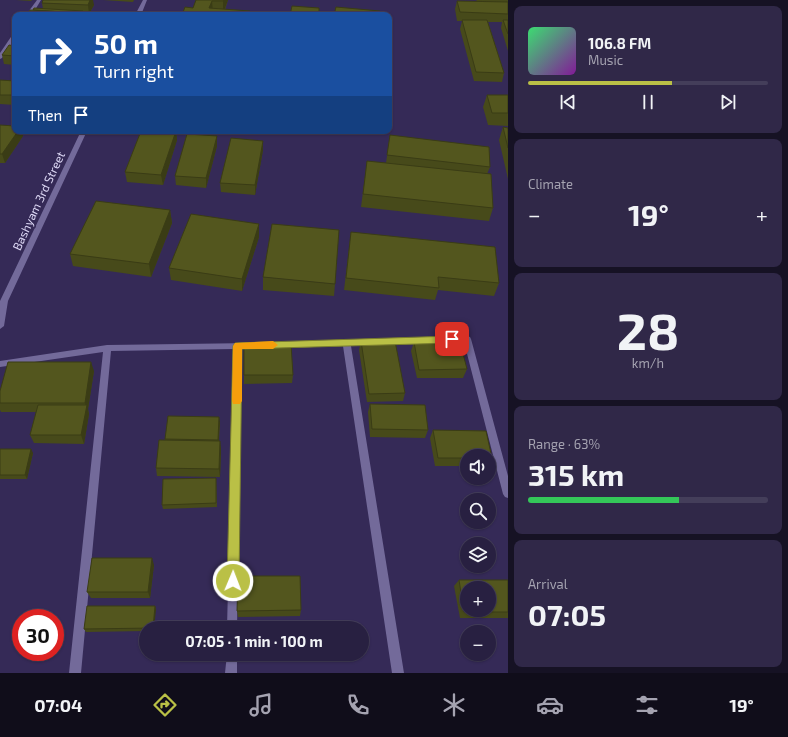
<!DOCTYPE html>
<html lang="en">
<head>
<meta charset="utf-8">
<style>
	body { margin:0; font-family:"Exo 2",sans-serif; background:#302848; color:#f1f3f6; height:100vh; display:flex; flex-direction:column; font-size:15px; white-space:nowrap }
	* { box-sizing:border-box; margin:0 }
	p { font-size:13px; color:#a5a3b1 }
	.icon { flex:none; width:22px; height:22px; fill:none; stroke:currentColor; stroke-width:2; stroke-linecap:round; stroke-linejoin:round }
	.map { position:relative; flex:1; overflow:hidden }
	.sheet { display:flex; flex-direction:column; gap:6px; padding:6px; background:#161224; width:280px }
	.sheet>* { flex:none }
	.top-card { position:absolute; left:12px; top:12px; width:380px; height:122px; border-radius:8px; box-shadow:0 1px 3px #0004,0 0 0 1px #443e5a; background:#1a4fa0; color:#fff; overflow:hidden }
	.controls { position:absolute; left:460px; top:449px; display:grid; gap:8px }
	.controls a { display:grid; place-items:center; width:36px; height:36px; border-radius:50%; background:#282041; box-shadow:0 1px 3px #0004,0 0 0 1px #443e5a; font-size:20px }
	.speed { position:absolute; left:12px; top:609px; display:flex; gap:8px; font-size:20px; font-weight:700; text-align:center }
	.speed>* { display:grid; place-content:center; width:52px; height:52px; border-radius:50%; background:#282041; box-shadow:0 1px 3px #0004,0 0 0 1px #443e5a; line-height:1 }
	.speed .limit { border:6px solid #d22; background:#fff; color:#111 }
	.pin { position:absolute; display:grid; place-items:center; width:34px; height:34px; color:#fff; margin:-17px; border-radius:8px; box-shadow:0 2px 6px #0006 }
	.me { position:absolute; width:44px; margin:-22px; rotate:1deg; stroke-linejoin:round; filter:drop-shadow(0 0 3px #0008) }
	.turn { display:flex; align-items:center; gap:14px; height:84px; padding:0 16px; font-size:18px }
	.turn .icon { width:52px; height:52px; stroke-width:2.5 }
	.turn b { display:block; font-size:28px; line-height:34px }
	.then { display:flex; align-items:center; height:38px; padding:0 16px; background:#0003; gap:8px; font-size:15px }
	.big { font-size:30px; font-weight:700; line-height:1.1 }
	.sheet .widget { flex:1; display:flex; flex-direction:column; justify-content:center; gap:6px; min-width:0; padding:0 14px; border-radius:8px; background:#302848 }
	.sheet .dial { align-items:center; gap:0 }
	.dial b { font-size:52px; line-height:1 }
	.song { display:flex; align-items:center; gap:12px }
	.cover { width:48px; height:48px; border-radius:6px; background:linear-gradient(135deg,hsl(140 70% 55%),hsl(290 70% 35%)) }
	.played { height:4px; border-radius:2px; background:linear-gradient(90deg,#bac046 60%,#443e5a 60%) }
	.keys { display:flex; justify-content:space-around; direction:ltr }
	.heat { display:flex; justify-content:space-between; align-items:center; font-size:22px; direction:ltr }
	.charge { height:6px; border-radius:3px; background:linear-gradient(90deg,#34c759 63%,#443e5a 0) }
	.trip { position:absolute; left:139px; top:621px; width:230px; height:40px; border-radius:20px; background:#282041; box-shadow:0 1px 3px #0004,0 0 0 1px #443e5a; font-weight:700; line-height:40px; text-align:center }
	.tabs { display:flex; height:64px; justify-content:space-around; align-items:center; background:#100d1a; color:#a5a3b1 }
	.tabs .icon { width:28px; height:28px }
	.tabs .selected { color:#bac046 }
	.tabs b { font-size:18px; color:#f1f3f6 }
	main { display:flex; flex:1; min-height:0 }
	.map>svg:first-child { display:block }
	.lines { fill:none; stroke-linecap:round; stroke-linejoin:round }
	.minor { fill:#736a9a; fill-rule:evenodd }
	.wall { fill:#474a1a }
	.shaded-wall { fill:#3a3c15 }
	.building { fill:#53561e; stroke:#3a3c15; fill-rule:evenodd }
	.route { fill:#bac046; stroke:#797d2e }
	.slow { fill:#f59e0b }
	.labels { text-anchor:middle; stroke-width:3.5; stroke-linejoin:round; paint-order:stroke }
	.street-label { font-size:12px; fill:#ddd8f5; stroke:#352a57 }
</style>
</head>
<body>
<main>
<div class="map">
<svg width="508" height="673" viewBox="0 0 508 673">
	<rect width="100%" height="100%" fill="#352a57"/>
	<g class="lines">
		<g class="minor">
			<polygon points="37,0 41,0 32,15 26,15"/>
			<polygon points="143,0 147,0 141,15 135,15"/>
			<polygon points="15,33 15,39 2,58 0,59 0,53 13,34"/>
			<polygon points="81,131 87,131 8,301 4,326 0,329 0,301"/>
			<polygon points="467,336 470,337 471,339 508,476 508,498 505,497 503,494 464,342 386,345 383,344 382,342 383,340 386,339"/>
			<polygon points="370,339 373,340 374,342 373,344 351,346 404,673 392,673 343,346 282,348 279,347 278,345 279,343 282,342"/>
			<polygon points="254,343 257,344 258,346 257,348 242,349 237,628 227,628 234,349 111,351 81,673 69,673 103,352 0,367 0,361 107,345"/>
			<polygon points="227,654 237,654 237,673 225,673"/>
		</g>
	</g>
	<g class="wall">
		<polygon points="16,0 32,0 31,1"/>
		<polygon points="103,0 134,0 133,2"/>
		<polygon points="196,0 228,0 225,10 250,11 250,15 182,15 193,8"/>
		<polygon points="476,0 508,0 508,51 501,28 502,22 488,22 504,73 502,82 474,81 460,29 462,21 457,21 455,9 457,1 477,1"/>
		<polygon points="42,3 94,5 89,14 33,10 43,9"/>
		<polygon points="15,46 15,65 4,64 2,55"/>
		<polygon points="0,80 15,81 15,105 0,104"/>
		<polygon points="487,95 508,95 508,126 488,125 483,107"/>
		<polygon points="0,125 15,131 22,131 23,136 5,163 0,163"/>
		<polygon points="503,127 508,128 508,179 499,140"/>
		<polygon points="141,131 176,131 177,140 163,185 127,182 125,172"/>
		<polygon points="390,135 490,167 487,174 493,208 489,221 361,207 367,161 386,163"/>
		<polygon points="217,136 217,146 206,188 176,185 175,176"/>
		<polygon points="263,141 263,150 255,195 221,192 220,183"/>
		<polygon points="170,210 172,223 151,277 73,266 70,254"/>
		<polygon points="351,232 499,283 494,296 438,290 435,300 344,290"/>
		<polygon points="259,237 242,291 171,280 169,268"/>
		<polygon points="263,277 335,284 334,296 263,290"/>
		<polygon points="361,341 405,393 403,401 367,402 359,350"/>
		<polygon points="414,342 467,369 463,378 417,378 411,351"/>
		<polygon points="244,344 293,375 292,383 244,384"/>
		<polygon points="94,371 88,409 89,414 84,444 34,443 30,435 36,412 1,412 0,410 0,391"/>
		<polygon points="370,404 428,430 425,438 370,437 368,412"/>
		<polygon points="220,422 219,441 221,449 220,477 157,476 156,468 165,440 165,439"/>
		<polygon points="433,430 486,431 492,458 489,464 489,456 467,456 467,466 435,466 430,438"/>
		<polygon points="0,449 33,453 27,479 0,479"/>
		<polygon points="216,478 217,507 163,509 162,505"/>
		<polygon points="154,565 150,598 91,598 87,592"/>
		<polygon points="459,580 508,580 508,618 460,618 454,586"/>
		<polygon points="155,606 156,610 146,628 146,631 86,632 84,629"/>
		<polygon points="301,610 300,616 238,617 237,611"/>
	</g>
	<g class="shaded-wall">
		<polygon points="90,0 93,0 94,5 89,14 88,5"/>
		<polygon points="224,0 228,0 223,13 223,1"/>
		<polygon points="212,1 213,13 209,8"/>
		<polygon points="83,11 84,15 81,15"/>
		<polygon points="18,131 22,131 23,136 5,163 2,154"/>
		<polygon points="176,131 177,140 163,185 161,175"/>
		<polygon points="217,136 217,146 206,188 206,178"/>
		<polygon points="263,141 263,150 255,195 255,185"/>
		<polygon points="170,210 172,223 151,277 149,264"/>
		<polygon points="259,224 259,237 242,291 242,279"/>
		<polygon points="91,362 94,371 88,409 89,414 84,444 81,435 86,407 85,403"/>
		<polygon points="219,417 220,422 218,445 218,440"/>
		<polygon points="220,441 221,449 220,477 219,469"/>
		<polygon points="31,449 33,453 27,479 25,475"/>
		<polygon points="152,558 154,565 150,598 148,592"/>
		<polygon points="155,606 156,610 154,628 153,628"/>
	</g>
	<g class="building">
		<polygon points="43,0 90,0 88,5 42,3"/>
		<polygon points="196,0 224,0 223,1 212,1 209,8 250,11 249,15 182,15 185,7 193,8"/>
		<polygon points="457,1 508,2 508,14 460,12"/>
		<polygon points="292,6 319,8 319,15 290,15"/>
		<polygon points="336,7 380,11 380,15 334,15"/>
		<polygon points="34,8 83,11 81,15 80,15 79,13 33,10"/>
		<polygon points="30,10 79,13 78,15 27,15"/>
		<polygon points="462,20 487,20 504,73 476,72"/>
		<polygon points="503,20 508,20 508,34"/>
		<polygon points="9,45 15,46 15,56 2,55"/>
		<polygon points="0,80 15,81 15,95 0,95"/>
		<polygon points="487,95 508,95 508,113 492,113"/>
		<polygon points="0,125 15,126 15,131 18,131 2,154 0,154"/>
		<polygon points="503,127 508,128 508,148"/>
		<polygon points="141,131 176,131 161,175 125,172"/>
		<polygon points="187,134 217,136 206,178 175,176"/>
		<polygon points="390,135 489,147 490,167 387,155"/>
		<polygon points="231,138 263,141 255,185 220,183"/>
		<polygon points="367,161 491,174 493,208 363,194"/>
		<polygon points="96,201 170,210 149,264 70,254"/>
		<polygon points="191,214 259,224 242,279 169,268"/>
		<polygon points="272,224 339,230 335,284 263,277"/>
		<polygon points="351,232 495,247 499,283 438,277 439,288 346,278"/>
		<polygon points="361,341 395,341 405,393 369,394"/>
		<polygon points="414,342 460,342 467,369 419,370"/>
		<polygon points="244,344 291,344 293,375 244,375"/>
		<polygon points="8,362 91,362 85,403 0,403 0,391"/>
		<polygon points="370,404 425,405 428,430 372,429"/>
		<polygon points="38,405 87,405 81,435 30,435"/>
		<polygon points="168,416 219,417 218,440 165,439"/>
		<polygon points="433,430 486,431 492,458 489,458 489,456 467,456 467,458 438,458"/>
		<polygon points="159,440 220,441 219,469 156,468"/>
		<polygon points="0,449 31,449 25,475 0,475"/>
		<polygon points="216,478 216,503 162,505 163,479"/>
		<polygon points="92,558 152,558 148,592 87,592"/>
		<polygon points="238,576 300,576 301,610 237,611"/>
		<path d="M459,580h49v32h-44zM467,588h22v22h-22z"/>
		<polygon points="87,606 155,606 153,628 84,629"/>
	</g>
	<polygon class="route" points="452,336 457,339 452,343 242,349 239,581 237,585 233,587 229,585 227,581 233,346 235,343"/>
	<polygon class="slow" points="273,341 278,345 273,349 242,349 242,401 240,404 233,404 232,401 233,346 235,343"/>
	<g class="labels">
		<g class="street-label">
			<text transform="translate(39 201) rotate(-65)" y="4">Bashyam 3rd Street</text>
		</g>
	</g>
</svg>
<div class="controls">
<a><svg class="icon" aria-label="sound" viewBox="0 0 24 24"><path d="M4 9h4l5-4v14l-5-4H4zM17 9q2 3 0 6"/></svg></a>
<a><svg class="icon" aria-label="search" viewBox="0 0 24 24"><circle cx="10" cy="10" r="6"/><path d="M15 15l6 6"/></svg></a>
<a><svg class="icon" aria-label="layers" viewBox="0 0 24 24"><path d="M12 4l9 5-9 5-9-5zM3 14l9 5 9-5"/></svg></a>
<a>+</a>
<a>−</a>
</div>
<div class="speed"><div class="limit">30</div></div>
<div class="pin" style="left:452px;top:339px;background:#d93025"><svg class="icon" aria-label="arrive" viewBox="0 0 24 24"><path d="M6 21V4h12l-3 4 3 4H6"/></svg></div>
<svg class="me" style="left:233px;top:581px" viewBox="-20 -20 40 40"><circle r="17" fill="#bac046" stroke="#fff" stroke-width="3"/><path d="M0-11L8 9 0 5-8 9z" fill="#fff"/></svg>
<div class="trip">07:05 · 1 min · 100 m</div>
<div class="top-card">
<div class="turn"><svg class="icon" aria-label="right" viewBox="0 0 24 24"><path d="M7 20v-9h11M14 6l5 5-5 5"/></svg><div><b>50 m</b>Turn right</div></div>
<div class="then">Then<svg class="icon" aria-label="arrive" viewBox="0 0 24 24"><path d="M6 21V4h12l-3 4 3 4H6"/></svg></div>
</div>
</div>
<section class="sheet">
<div class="widget">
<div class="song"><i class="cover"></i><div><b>106.8 FM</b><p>Music</p></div></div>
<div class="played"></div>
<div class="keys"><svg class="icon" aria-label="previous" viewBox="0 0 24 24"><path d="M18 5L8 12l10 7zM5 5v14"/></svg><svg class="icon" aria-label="pause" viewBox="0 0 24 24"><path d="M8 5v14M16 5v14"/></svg><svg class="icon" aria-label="next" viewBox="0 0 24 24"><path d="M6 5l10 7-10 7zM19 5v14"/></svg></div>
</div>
<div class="widget"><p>Climate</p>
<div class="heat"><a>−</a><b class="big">19°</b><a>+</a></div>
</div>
<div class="widget dial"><b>28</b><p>km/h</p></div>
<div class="widget"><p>Range · 63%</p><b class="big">315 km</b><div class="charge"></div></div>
<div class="widget"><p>Arrival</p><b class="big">07:05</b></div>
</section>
</main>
<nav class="tabs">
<b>07:04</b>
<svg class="icon selected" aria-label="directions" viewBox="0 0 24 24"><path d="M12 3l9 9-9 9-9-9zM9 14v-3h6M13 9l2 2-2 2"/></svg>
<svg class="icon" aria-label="music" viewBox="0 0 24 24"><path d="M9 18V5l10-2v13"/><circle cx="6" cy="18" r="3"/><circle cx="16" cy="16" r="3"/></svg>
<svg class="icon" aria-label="phone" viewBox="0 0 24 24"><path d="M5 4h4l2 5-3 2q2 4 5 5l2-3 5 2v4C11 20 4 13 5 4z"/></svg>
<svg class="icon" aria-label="climate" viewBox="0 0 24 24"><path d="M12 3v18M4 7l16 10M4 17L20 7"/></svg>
<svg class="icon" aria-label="car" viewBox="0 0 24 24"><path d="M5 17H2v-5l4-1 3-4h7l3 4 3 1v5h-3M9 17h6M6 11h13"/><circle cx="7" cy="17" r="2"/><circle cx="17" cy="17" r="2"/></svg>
<svg class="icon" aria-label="filters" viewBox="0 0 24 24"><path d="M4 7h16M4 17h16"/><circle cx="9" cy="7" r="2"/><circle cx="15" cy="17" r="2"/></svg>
<b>19°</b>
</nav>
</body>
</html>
